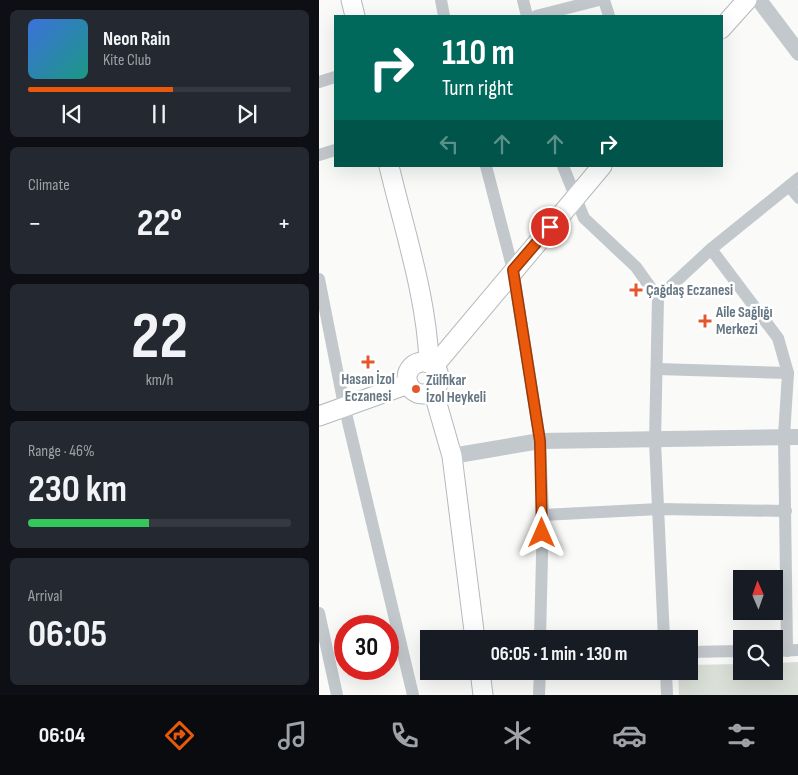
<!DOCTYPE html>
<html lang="en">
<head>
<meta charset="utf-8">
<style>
	body { margin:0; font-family:"Sofia Sans Condensed",sans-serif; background:#242831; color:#f1f3f6; height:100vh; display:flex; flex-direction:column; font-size:19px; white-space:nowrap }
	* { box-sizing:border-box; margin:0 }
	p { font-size:16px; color:#9ea1a6 }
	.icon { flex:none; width:28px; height:28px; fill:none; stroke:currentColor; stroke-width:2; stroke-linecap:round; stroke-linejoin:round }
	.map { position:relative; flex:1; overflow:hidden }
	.sheet { display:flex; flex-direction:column; gap:10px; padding:10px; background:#0d0f14; width:319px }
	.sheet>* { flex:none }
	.hud { position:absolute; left:15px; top:15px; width:389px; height:152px; border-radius:0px; box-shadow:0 5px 20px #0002; background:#00695c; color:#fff; overflow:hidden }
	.needle { width:32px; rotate:358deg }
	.controls { position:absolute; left:414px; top:570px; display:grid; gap:10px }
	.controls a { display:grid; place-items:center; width:50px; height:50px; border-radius:0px; background:#171b24; box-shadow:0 5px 20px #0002; font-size:25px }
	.speed { position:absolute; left:15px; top:615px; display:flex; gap:10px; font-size:25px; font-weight:700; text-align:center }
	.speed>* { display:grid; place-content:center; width:65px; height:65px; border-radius:50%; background:#171b24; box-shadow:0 5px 20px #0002; line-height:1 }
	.speed .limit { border:8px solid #d22; background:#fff; color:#111 }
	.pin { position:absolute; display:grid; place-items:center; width:42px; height:42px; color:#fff; margin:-21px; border:2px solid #fff; border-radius:50%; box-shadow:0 1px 5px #0007 }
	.me { position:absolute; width:55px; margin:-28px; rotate:0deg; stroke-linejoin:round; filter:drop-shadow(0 0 4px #0008) }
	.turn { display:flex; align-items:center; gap:18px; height:105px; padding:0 25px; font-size:22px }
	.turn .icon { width:65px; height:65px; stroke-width:2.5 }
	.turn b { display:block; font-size:35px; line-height:42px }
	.lanes { display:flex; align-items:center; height:48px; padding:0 25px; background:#0003; justify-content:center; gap:25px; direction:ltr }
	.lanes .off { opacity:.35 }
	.big { font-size:38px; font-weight:700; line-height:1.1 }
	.sheet .tile { flex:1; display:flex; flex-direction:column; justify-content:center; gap:8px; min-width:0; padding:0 18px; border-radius:8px; background:#242831 }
	.sheet .dial { align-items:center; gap:0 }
	.dial b { font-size:65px; line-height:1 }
	.song { display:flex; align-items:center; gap:15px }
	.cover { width:60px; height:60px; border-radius:8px; background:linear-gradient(135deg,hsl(220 70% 55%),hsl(170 70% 35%)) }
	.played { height:5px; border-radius:2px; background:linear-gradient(90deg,#ea580c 55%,#363941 55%) }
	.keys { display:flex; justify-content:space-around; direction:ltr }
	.heat { display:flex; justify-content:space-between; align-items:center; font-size:28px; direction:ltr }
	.charge { height:8px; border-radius:4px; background:linear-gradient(90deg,#34c759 46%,#363941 0) }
	.trip { position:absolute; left:101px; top:630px; width:278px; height:50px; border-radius:0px; background:#171b24; box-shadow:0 5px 20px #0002; font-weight:700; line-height:50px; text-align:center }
	.tab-bar { display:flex; height:80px; justify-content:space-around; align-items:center; background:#090b0e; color:#9ea1a6 }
	.tab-bar .icon { width:35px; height:35px }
	.tab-bar .selected { color:#ea580c }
	.tab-bar b { font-size:22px; color:#f1f3f6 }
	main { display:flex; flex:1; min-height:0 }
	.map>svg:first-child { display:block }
	.green { fill:#dadfd7 }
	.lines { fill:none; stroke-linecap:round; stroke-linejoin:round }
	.secondary-casing { stroke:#b3babf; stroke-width:21 }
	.minor { stroke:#c3c8cc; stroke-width:12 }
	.tertiary { stroke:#c3c8cc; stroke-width:16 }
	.secondary { stroke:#fff; stroke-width:19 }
	.route-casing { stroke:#983908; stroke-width:12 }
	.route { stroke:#ea580c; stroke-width:9 }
	.poi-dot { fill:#e4572e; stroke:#fff; stroke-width:2 }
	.labels { text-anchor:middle; stroke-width:5; stroke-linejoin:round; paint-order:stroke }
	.poi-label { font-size:15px; font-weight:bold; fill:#657683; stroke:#fff; text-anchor:start }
</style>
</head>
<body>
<main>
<section class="sheet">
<div class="tile">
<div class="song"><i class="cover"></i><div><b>Neon Rain</b><p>Kite Club</p></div></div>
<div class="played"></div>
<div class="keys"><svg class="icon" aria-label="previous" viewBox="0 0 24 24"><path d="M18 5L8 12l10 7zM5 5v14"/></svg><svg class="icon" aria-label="pause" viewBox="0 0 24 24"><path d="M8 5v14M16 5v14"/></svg><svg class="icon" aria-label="next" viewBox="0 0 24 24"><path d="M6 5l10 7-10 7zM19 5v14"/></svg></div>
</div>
<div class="tile"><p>Climate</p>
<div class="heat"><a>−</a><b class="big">22°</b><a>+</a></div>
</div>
<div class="tile dial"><b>22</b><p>km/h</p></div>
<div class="tile"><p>Range · 46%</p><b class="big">230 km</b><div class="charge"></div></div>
<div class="tile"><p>Arrival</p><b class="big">06:05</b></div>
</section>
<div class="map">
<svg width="480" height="695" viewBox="0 0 480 695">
	<rect width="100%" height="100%" fill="#fafaf8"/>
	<polygon class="green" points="479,662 479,695 360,695 359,671 370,671 370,665 422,664 422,671 455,671 455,663"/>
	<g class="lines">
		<defs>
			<g id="secondary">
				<polyline points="32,0 36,16"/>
				<polyline points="402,29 428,0"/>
				<path d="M70,166c15,63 38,132 40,197"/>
				<circle cx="104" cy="378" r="16"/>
				<polyline points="115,366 283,166"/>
				<polyline points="114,390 133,456 156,639"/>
				<polyline points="0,416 89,384"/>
				<polyline points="161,671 164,695"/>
			</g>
		</defs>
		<use href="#secondary" class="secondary-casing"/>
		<g class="minor">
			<polyline points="122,0 125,16"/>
			<polyline points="204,0 208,16"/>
			<polyline points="285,0 290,16"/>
			<polyline points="217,16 280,0"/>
			<polyline points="0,82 16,77"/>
			<polyline points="0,155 16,150"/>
			<polyline points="167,166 194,270 221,441 224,515 221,639"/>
			<polyline points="244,166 265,218 317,267 339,298 336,441 345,639"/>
			<polyline points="470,186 480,198"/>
			<polyline points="392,249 459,338 469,373 465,436 468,651"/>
			<polyline points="0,279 25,405 94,695"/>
			<polyline points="339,298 392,249 480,178"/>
			<polyline points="338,369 469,373"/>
			<polyline points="224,515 340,509 467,511"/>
			<polyline points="0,613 18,695"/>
			<polyline points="455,651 480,650"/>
			<polyline points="370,652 422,651"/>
			<polyline points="347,671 348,695"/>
			<polyline points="220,695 221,671"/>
		</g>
		<g class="tertiary">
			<polyline points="440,0 480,53"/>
			<polyline points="133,456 221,441 480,437"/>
		</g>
		<use href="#secondary" class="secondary"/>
	</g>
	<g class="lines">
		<defs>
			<polyline id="route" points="223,533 221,441 194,270 231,227"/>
		</defs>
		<use href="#route" class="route-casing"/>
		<use href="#route" class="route"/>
	</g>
	<g class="poi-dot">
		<path d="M314.5 282.5h5v5h5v5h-5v5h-5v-5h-5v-5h5z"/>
		<path d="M383.5 313.5h5v5h5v5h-5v5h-5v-5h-5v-5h5z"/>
		<path d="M46.5 354.5h5v5h5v5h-5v5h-5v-5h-5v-5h5z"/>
		<circle cx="97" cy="389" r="5"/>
	</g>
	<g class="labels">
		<g class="poi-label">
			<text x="327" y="295">Çağdaş Eczanesi</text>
			<text x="397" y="317">Aile Sağlığı<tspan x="397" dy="17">Merkezi</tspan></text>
			<text x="49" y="384" text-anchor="middle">Hasan İzol<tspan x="49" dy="17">Eczanesi</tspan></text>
			<text x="107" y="385">Zülfikar<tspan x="107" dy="17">İzol Heykeli</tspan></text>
		</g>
	</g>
</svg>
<div class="controls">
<a><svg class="needle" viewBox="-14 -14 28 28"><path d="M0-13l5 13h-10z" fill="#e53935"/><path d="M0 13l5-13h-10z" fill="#9ea1a6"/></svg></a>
<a><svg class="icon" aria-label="search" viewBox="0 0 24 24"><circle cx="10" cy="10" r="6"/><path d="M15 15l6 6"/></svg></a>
</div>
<div class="speed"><div class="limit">30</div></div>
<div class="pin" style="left:231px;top:227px;background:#d93025"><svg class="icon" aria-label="arrive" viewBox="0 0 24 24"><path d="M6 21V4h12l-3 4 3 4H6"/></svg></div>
<svg class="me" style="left:223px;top:533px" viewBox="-20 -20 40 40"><path d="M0-17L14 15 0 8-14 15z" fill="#ea580c" stroke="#fff" stroke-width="4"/></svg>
<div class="trip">06:05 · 1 min · 130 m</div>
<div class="hud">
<div class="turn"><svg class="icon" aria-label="right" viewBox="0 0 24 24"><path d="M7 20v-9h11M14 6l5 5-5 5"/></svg><div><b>110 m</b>Turn right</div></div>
<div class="lanes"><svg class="icon off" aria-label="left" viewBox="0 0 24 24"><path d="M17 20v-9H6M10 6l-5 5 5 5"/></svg><svg class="icon off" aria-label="ahead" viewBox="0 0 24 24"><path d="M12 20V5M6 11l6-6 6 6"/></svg><svg class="icon off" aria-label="ahead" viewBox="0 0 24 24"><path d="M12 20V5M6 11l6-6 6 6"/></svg><svg class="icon" aria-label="right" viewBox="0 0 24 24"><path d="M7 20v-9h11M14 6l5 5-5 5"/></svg></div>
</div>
</div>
</main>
<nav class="tab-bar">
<b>06:04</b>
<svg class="icon selected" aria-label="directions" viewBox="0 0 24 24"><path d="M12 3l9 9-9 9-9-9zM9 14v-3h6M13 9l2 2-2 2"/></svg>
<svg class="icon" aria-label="music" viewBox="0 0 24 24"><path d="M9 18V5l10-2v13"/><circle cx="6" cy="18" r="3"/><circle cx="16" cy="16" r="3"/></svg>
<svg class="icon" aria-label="phone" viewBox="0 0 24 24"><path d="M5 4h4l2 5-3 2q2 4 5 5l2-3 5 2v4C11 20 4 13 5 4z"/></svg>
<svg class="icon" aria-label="climate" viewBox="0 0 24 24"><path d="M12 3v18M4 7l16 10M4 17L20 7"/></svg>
<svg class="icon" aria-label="car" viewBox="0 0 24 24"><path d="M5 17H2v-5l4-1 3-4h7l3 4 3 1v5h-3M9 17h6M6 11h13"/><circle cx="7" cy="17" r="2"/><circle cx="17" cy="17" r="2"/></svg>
<svg class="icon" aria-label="filters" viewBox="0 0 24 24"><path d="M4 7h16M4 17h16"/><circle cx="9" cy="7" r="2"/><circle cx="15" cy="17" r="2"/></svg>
</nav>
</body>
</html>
